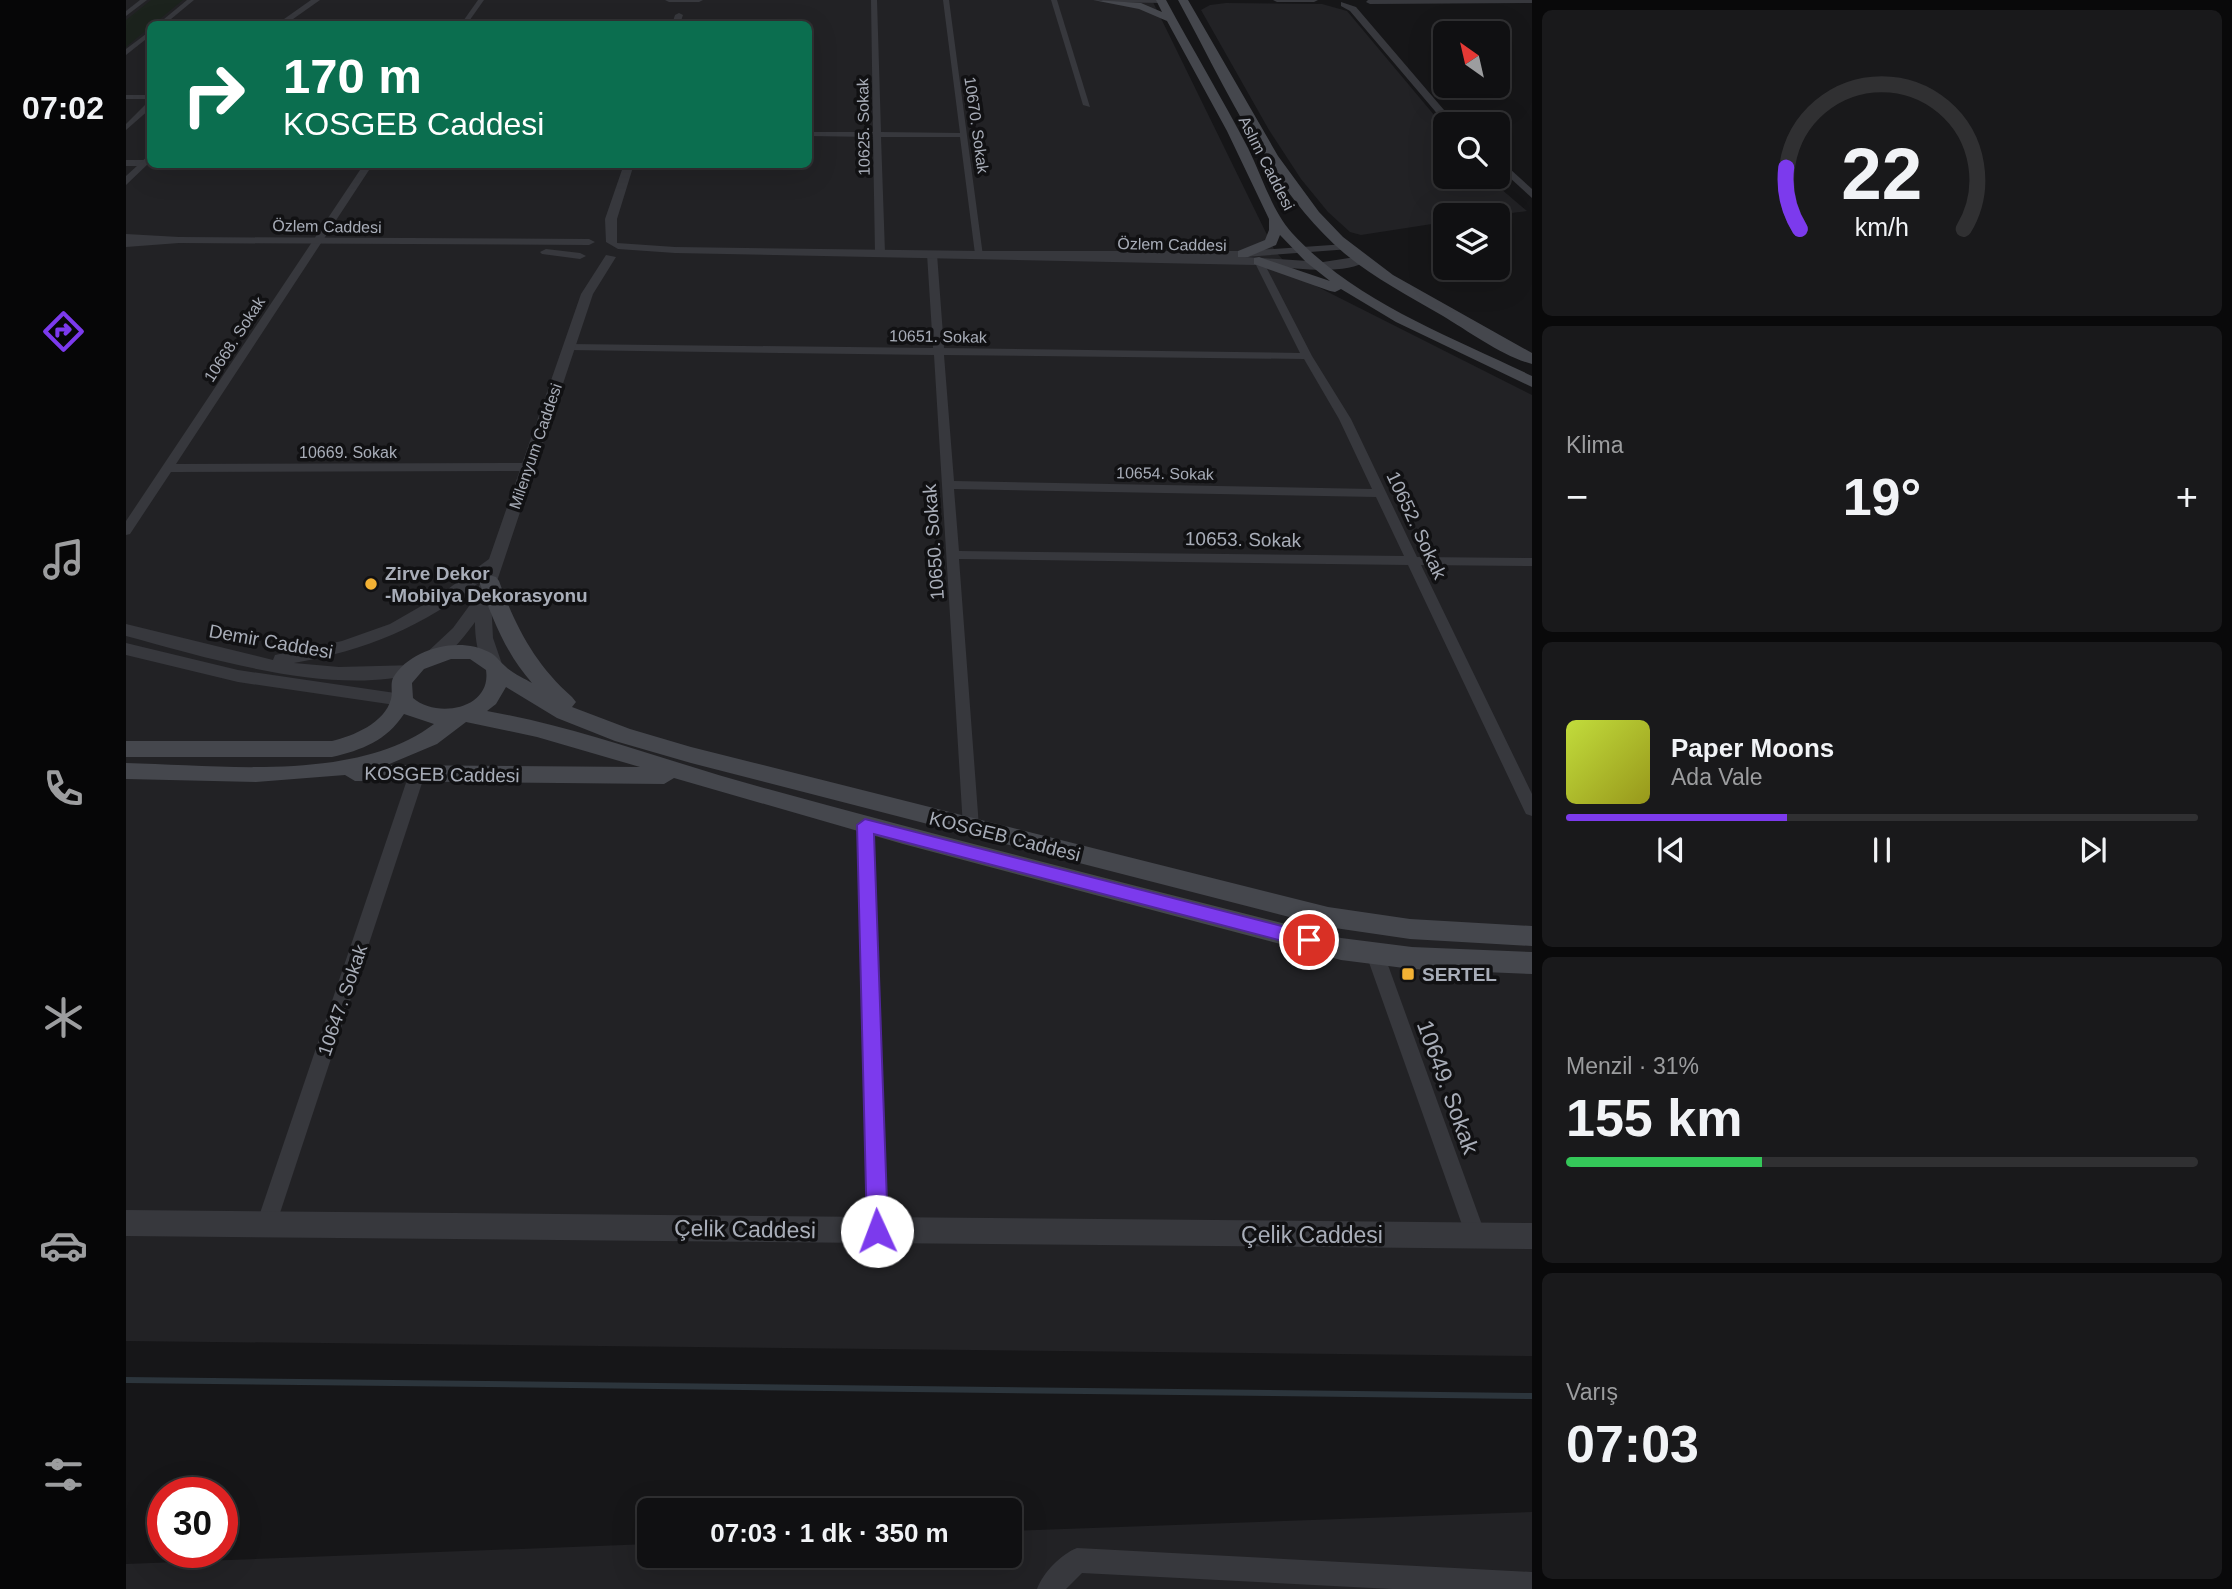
<!DOCTYPE html>
<html lang="tr">
<head>
<meta charset="utf-8">
<style>
	body { margin:0; font-family:Arial,sans-serif; background:#19191b; color:#f1f3f6; height:100vh; display:flex; flex-direction:column; font-size:26px; white-space:nowrap }
	* { box-sizing:border-box; margin:0 }
	p { font-size:23px; color:#9c9d9f }
	.icon { flex:none; width:38px; height:38px; fill:none; stroke:currentColor; stroke-width:2; stroke-linecap:round; stroke-linejoin:round }
	.map { position:relative; flex:1; overflow:hidden }
	.side { display:flex; flex-direction:column; gap:10px; padding:10px; background:#09090a; width:700px }
	.side>* { flex:none }
	.hud { position:absolute; left:21px; top:21px; width:665px; height:147px; border-radius:10px; box-shadow:0 7px 28px #0002,0 0 0 2px #303032; background:#0b6e4f; color:#fff; overflow:hidden }
	.needle { width:46px; rotate:326deg }
	.buttons { position:absolute; left:1307px; top:21px; display:grid; gap:14px }
	.buttons a { display:grid; place-items:center; width:77px; height:77px; border-radius:10px; background:#101012; box-shadow:0 7px 28px #0002,0 0 0 2px #303032; font-size:35px }
	.speed { position:absolute; left:21px; top:1477px; display:flex; gap:14px; font-size:35px; font-weight:700; text-align:center }
	.speed>* { display:grid; place-content:center; width:91px; height:91px; border-radius:50%; background:#101012; box-shadow:0 7px 28px #0002,0 0 0 2px #303032; line-height:1 }
	.speed .limit { border:10px solid #d22; background:#fff; color:#111 }
	.pin { position:absolute; display:grid; place-items:center; width:60px; height:60px; color:#fff; margin:-30px; border:4px solid #fff; border-radius:50%; box-shadow:0 2px 7px #0007 }
	.me { position:absolute; width:77px; margin:-38px; rotate:358deg; stroke-linejoin:round; filter:drop-shadow(0 0 5px #0008) }
	.turn { display:flex; align-items:center; gap:24px; height:147px; padding:0 21px; font-size:32px }
	.turn .icon { width:91px; height:91px; stroke-width:2.5 }
	.turn b { display:block; font-size:49px; line-height:60px }
	.big { font-size:52px; font-weight:700; line-height:1.1 }
	.side .card { flex:1; display:flex; flex-direction:column; justify-content:center; gap:10px; min-width:0; padding:0 24px; border-radius:10px; background:#19191b }
	.side .dial { align-items:center; gap:0 }
	.dial svg { height:182px; overflow:visible; fill:none; stroke:#303032; stroke-width:7; stroke-linecap:round; text-anchor:middle }
	.dial text { fill:#f1f3f6; stroke:none }
	.song { display:flex; align-items:center; gap:21px }
	.cover { width:84px; height:84px; border-radius:10px; background:linear-gradient(135deg,hsl(70 70% 55%),hsl(60 70% 35%)) }
	.played { height:7px; border-radius:4px; background:linear-gradient(90deg,#7c3aed 35%,#303032 35%) }
	.keys { display:flex; justify-content:space-around; direction:ltr }
	.heat { display:flex; justify-content:space-between; align-items:center; font-size:38px; direction:ltr }
	.charge { height:10px; border-radius:5px; background:linear-gradient(90deg,#34c759 31%,#303032 0) }
	.trip { position:absolute; left:511px; top:1498px; width:385px; height:70px; border-radius:10px; background:#101012; box-shadow:0 7px 28px #0002,0 0 0 2px #303032; font-weight:700; line-height:70px; text-align:center }
	main { display:flex; flex:1; min-height:0 }
	.tab-bar { display:flex; flex-direction:column; width:126px; justify-content:space-around; align-items:center; background:#060607; color:#9c9d9f }
	.tab-bar .icon { width:49px; height:49px }
	.tab-bar .current { color:#7c3aed }
	.tab-bar b { font-size:32px; color:#f1f3f6 }
	.map>svg:first-child { display:block }
	.built { fill:#222225; fill-rule:evenodd }
	.green { fill:#1c231d }
	.lines { fill:none; stroke-linecap:round; stroke-linejoin:round }
	.stream { stroke:#2c353c; stroke-width:6 }
	.minor { fill:#37383d; fill-rule:evenodd }
	.tertiary { fill:#37383d; fill-rule:evenodd }
	.secondary { fill:#45474d; fill-rule:evenodd }
	.route { fill:#7c3aed; stroke:#51269a; stroke-width:2 }
	.poi-dot { fill:#f2b134; stroke:#111113; stroke-width:2.5 }
	.labels { text-anchor:middle; stroke-width:7; stroke-linejoin:round; paint-order:stroke }
	.far-street-label { font-size:16px; fill:#a8adb8; stroke:#111113 }
	.street-label { font-size:19px; fill:#a8adb8; stroke:#111113 }
	.poi-label { font-size:19px; font-weight:bold; fill:#a8adb8; stroke:#111113; text-anchor:start }
	.near-street-label { font-size:23px; fill:#a8adb8; stroke:#111113 }
</style>
</head>
<body>
<main>
<nav class="tab-bar">
<b>07:02</b>
<svg class="icon current" aria-label="directions" viewBox="0 0 24 24"><path d="M12 3l9 9-9 9-9-9zM9 14v-3h6M13 9l2 2-2 2"/></svg>
<svg class="icon" aria-label="music" viewBox="0 0 24 24"><path d="M9 18V5l10-2v13"/><circle cx="6" cy="18" r="3"/><circle cx="16" cy="16" r="3"/></svg>
<svg class="icon" aria-label="phone" viewBox="0 0 24 24"><path d="M5 4h4l2 5-3 2q2 4 5 5l2-3 5 2v4C11 20 4 13 5 4z"/></svg>
<svg class="icon" aria-label="climate" viewBox="0 0 24 24"><path d="M12 3v18M4 7l16 10M4 17L20 7"/></svg>
<svg class="icon" aria-label="car" viewBox="0 0 24 24"><path d="M5 17H2v-5l4-1 3-4h7l3 4 3 1v5h-3M9 17h6M6 11h13"/><circle cx="7" cy="17" r="2"/><circle cx="17" cy="17" r="2"/></svg>
<svg class="icon" aria-label="filters" viewBox="0 0 24 24"><path d="M4 7h16M4 17h16"/><circle cx="9" cy="7" r="2"/><circle cx="15" cy="17" r="2"/></svg>
</nav>
<div class="map">
<svg width="1406" height="1589" viewBox="0 0 1406 1589">
	<rect width="100%" height="100%" fill="#161618"/>
	<g class="built">
		<path d="M0,0h1026l123,251 9,10 32,25 216,109v961l-1406,-15zM24,24h658v140h-658z"/>
		<polygon points="1100,3 1196,4 1221,11 1319,128 1320,177 1361,177 1401,211 1369,215 1320,215 1319,222 1235,235 1224,232 1202,212 1175,179 1143,130 1075,10 1084,5"/>
		<polygon points="1406,1512 1406,1589 0,1589 0,1564 523,1544 523,1556 884,1556 884,1531"/>
	</g>
	<polygon class="green" points="25,0 57,0 0,47 0,20"/>
	<g class="lines">
		<polyline class="stream" points="0,1380 1406,1396"/>
		<g class="minor">
			<polygon points="14,0 21,0 0,16 0,11"/>
			<polygon points="61,0 68,0 39,24 32,24"/>
			<polygon points="352,0 358,0 341,24 335,24"/>
			<polygon points="745,0 751,0 755,132 834,133 817,0 823,0 857,256 849,254 834,137 755,137 759,253 754,256 749,253 747,137 682,136 682,132 747,132"/>
			<polygon points="925,0 931,0 964,107 957,105"/>
			<polygon points="24,31 24,36 0,55 0,49"/>
			<rect x="0" y="95" width="24" height="4"/>
			<polygon points="21,103 24,103 24,109 0,130 0,124"/>
			<polygon points="0,160 18,160 22,163 18,166 0,166"/>
			<polygon points="238,164 247,164 50,464 402,463 408,467 402,471 45,472 4,534 0,535 0,521"/>
			<polygon points="459,164 507,164 507,165 503,168"/>
			<path d="M806,251l5,3 7,94 356,5 -46,-92 8,-2 50,97 39,63 66,138 115,1v8l-111,-1 111,229v22l-6,-2 -2,-4 -116,-245 -449,-6 20,268 -2,4h-12l-2,-4 -29,-472 -365,-5 -5,-3 5,-3 364,4 -6,-94zM818,355l360,4 35,60 33,70 -418,-8zM828,489l422,8 28,59 -445,-5z"/>
			<polygon points="291,768 299,774 150,1225 147,1232 140,1235 133,1232 130,1225 283,774"/>
			<polygon points="739,819 745,821 747,825 761,1231 758,1238 751,1241 744,1238 741,1231 731,825 733,821"/>
			<polygon points="1249,947 1255,949 1258,954 1360,1236 1357,1243 1350,1246 1343,1243 1340,1236 1240,954 1243,949"/>
			<path d="M951,1548l455,24v17h-140l-310,-16 -16,16h-29c6,-16 24,-35 40,-41z"/>
		</g>
		<g class="tertiary">
			<polygon points="185,0 194,0 160,24 151,24"/>
			<polygon points="539,0 577,0 573,2 543,2"/>
			<polygon points="975,0 1039,0 1040,1 1036,3 979,2"/>
			<polygon points="1147,0 1192,0 1188,2 1151,2"/>
			<polygon points="1242,0 1406,0 1406,3 1244,4 1240,2"/>
			<polygon points="1215,2 1230,7 1330,124 1320,124 1224,11 1215,6"/>
			<polygon points="553,13 557,15 554,24 546,24 549,15"/>
			<polygon points="24,154 24,162 0,185 0,176"/>
			<polygon points="1372,158 1406,189 1406,198 1372,167"/>
			<path d="M498,164h10l-17,55v24l58,4 305,4h263l103,-7 6,3 -2,2 -105,8 78,5 39,-6 6,4c-25,18 -83,6 -113,5l-580,-12 -57,-4 -12,-7 -1,-23z"/>
			<polygon points="0,234 53,237 463,239 469,242 463,245 53,243 0,247"/>
			<polygon points="420,249 454,253 460,256 454,259 416,254 414,252"/>
			<path d="M480,255l10,2 -23,37 -102,305 2,39 9,26 -3,4 -6,2c-16,-5 -18,-34 -18,-48 -10,14 -27,36 -44,41l-9,-6 31,-29 22,-30 6,-17c-56,45 -117,70 -187,82l45,4 78,-2 3,4 -3,4c-82,24 -210,-15 -291,-37v-12l147,36 2,-5 67,-14 48,-17 47,-27 52,-38 92,-265z"/>
			<polygon points="0,643 112,670 276,694 282,696 285,700 282,704 276,706 112,682 0,655"/>
			<polygon points="0,1210 1406,1223 1406,1249 0,1236"/>
		</g>
		<g class="secondary">
			<path d="M967,0l48,3 21,9 -6,-12h10c27,50 56,98 82,148 14,28 23,61 44,85 63,69 158,103 240,143v11l-136,-65 -55,-33 -6,3 -5,-1 -76,-27v-6l5,-1 71,24 -24,-19 -26,-27 -4,10 -28,12h-10v-6l27,-11 4,-10v-11l-42,-88 -60,-110 -28,-12z"/>
			<path d="M1052,0h10l90,156 41,56 24,25 50,38 139,78v11c-28,-7 -64,-33 -89,-48 -34,-20 -69,-38 -99,-63 -74,-63 -120,-169 -166,-253z"/>
			<path d="M363,575l7,2 3,4c17,47 36,83 73,116l4,5 -4,5 58,22 61,18 637,160 82,12 122,7v20l-122,-7 -82,-12 -637,-164 -76,-22 -58,-23 -51,-31 -10,17 -9,7c96,17 187,53 281,78 190,52 382,101 573,149l71,9 120,5v22l-120,-5 -71,-9 -438,-116 -229,-66 -10,6 -309,-3 -10,-6 -89,7 -130,-3v-16c93,2 230,20 308,-39l-30,-10c-18,27 -42,36 -72,43h-206v-16h206c21,-5 53,-18 59,-42 2,-7 -1,-14 2,-21 17,-30 67,-42 96,-26 7,3 10,9 16,14 7,7 19,12 27,17 -26,-29 -40,-65 -53,-102l3,-4zM325,659h19l16,11c6,39 -49,49 -73,28l-1,-15 12,-14zM340,722l71,15 103,30 -253,-2 50,-21z"/>
		</g>
	</g>
	<polygon class="route" points="739,819 1183,933 1189,935 1191,940 1189,946 1183,948 748,834 762,1231 759,1238 751,1241 744,1238 741,1231 731,825"/>
	<g class="poi-dot">
		<circle cx="245" cy="584" r="7"/>
		<rect x="1275" y="967" width="14" height="14" rx="3.5"/>
	</g>
	<g class="labels">
		<g class="far-street-label">
			<text transform="translate(851 125) rotate(82)" y="6">10670. Sokak</text>
			<text transform="translate(737 127) rotate(-91)" y="6">10625. Sokak</text>
			<text transform="translate(1141 163) rotate(63)" y="6">Aslım Caddesi</text>
			<text transform="translate(201 226) rotate(1)" y="6">Özlem Caddesi</text>
			<text transform="translate(1046 244) rotate(1)" y="6">Özlem Caddesi</text>
			<text transform="translate(812 336) rotate(1)" y="6">10651. Sokak</text>
			<text transform="translate(108 339) rotate(-57)" y="6">10668. Sokak</text>
			<text transform="translate(409 446) rotate(-71)" y="6">Milenyum Caddesi</text>
			<text x="222" y="458">10669. Sokak</text>
			<text transform="translate(1039 473) rotate(1)" y="6">10654. Sokak</text>
		</g>
		<g class="street-label">
			<text transform="translate(1291 525) rotate(65)" y="7">10652. Sokak</text>
			<text transform="translate(1117 539) rotate(1)" y="7">10653. Sokak</text>
			<text transform="translate(807 542) rotate(-94)" y="7">10650. Sokak</text>
			<text transform="translate(145 641) rotate(10)" y="7">Demir Caddesi</text>
			<text transform="translate(316 774) rotate(1)" y="7">KOSGEB Caddesi</text>
			<text transform="translate(879 836) rotate(14)" y="7">KOSGEB Caddesi</text>
			<text transform="translate(216 1000) rotate(-71)" y="7">10647. Sokak</text>
		</g>
		<g class="poi-label">
			<text x="259" y="580">Zirve Dekor<tspan x="259" dy="22">-Mobilya Dekorasyonu</tspan></text>
			<text x="1296" y="981">SERTEL</text>
		</g>
		<g class="near-street-label">
			<text transform="translate(1322 1087) rotate(70)" y="8">10649. Sokak</text>
			<text transform="translate(619 1229) rotate(1)" y="8">Çelik Caddesi</text>
			<text x="1186" y="1243">Çelik Caddesi</text>
		</g>
	</g>
</svg>
<div class="buttons">
<a><svg class="needle" viewBox="-14 -14 28 28"><path d="M0-13l5 13h-10z" fill="#e53935"/><path d="M0 13l5-13h-10z" fill="#9c9d9f"/></svg></a>
<a><svg class="icon" aria-label="search" viewBox="0 0 24 24"><circle cx="10" cy="10" r="6"/><path d="M15 15l6 6"/></svg></a>
<a><svg class="icon" aria-label="layers" viewBox="0 0 24 24"><path d="M12 4l9 5-9 5-9-5zM3 14l9 5 9-5"/></svg></a>
</div>
<div class="speed"><div class="limit">30</div></div>
<div class="pin" style="left:1183px;top:940px;background:#d93025"><svg class="icon" aria-label="arrive" viewBox="0 0 24 24"><path d="M6 21V4h12l-3 4 3 4H6"/></svg></div>
<svg class="me" style="left:751px;top:1231px" viewBox="-20 -20 40 40"><circle r="19" fill="#fff"/><path d="M0-13L10 11 0 6-10 11z" fill="#7c3aed"/></svg>
<div class="trip">07:03 · 1 dk · 350 m</div>
<div class="hud">
<div class="turn"><svg class="icon" aria-label="right" viewBox="0 0 24 24"><path d="M7 20v-9h11M14 6l5 5-5 5"/></svg><div><b>170 m</b>KOSGEB Caddesi</div></div>
</div>
</div>
<section class="side">
<div class="card dial"><svg viewBox="0 0 100 80">
<path d="M14 69A42 42 0 1 1 86 69"/>
<path d="M14 69A42 42 0 0 1 8 42" stroke="#7c3aed"/>
<text x="50" y="56" font-size="32" font-weight="700">22</text>
<text x="50" y="72" font-size="11">km/h</text>
</svg></div>
<div class="card"><p>Klima</p>
<div class="heat"><a>−</a><b class="big">19°</b><a>+</a></div>
</div>
<div class="card">
<div class="song"><i class="cover"></i><div><b>Paper Moons</b><p>Ada Vale</p></div></div>
<div class="played"></div>
<div class="keys"><svg class="icon" aria-label="previous" viewBox="0 0 24 24"><path d="M18 5L8 12l10 7zM5 5v14"/></svg><svg class="icon" aria-label="pause" viewBox="0 0 24 24"><path d="M8 5v14M16 5v14"/></svg><svg class="icon" aria-label="next" viewBox="0 0 24 24"><path d="M6 5l10 7-10 7zM19 5v14"/></svg></div>
</div>
<div class="card"><p>Menzil · 31%</p><b class="big">155 km</b><div class="charge"></div></div>
<div class="card"><p>Varış</p><b class="big">07:03</b></div>
</section>
</main>
</body>
</html>
